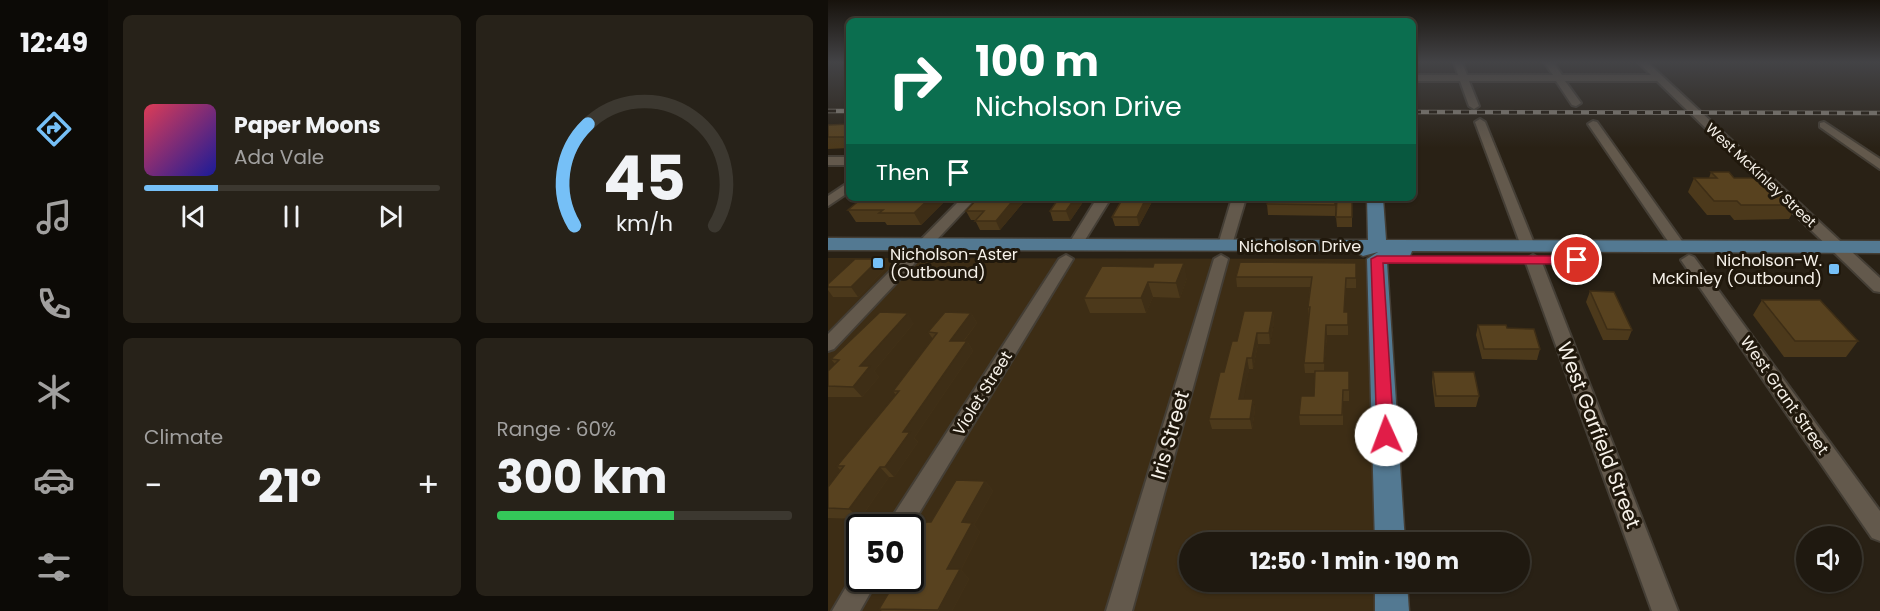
<!DOCTYPE html>
<html lang="en">
<head>
<meta charset="utf-8">
<style>
	body { margin:0; font-family:Poppins,sans-serif; background:#272219; color:#f1f3f6; height:100vh; display:flex; flex-direction:column; font-size:22px; white-space:nowrap }
	* { box-sizing:border-box; margin:0 }
	p { font-size:20px; color:#a1a09f }
	.icon { flex:none; width:33px; height:33px; fill:none; stroke:currentColor; stroke-width:2; stroke-linecap:round; stroke-linejoin:round }
	.map { position:relative; flex:1; overflow:hidden }
	.panel { display:flex; flex-direction:column; gap:15px; padding:15px; background:#110e09; width:720px }
	.panel>* { flex:none }
	.banner { position:absolute; left:18px; top:18px; width:570px; height:183px; border-radius:9px; box-shadow:0 2px 4px #0004,0 0 0 2px #3c3830; background:#0b6e4f; color:#fff; overflow:hidden }
	.buttons { position:absolute; left:968px; top:526px; display:grid; gap:12px }
	.buttons a { display:grid; place-items:center; width:66px; height:66px; border-radius:50%; background:#1f1910; box-shadow:0 2px 4px #0004,0 0 0 2px #3c3830; font-size:30px }
	.speed { position:absolute; left:18px; top:514px; display:flex; gap:12px; font-size:30px; font-weight:700; text-align:center }
	.speed>* { display:grid; place-content:center; width:78px; height:78px; border-radius:50%; background:#1f1910; box-shadow:0 2px 4px #0004,0 0 0 2px #3c3830; line-height:1 }
	.speed .limit { border:3px solid #111; border-radius:9px; background:#fff; color:#111 }
	.pin { position:absolute; display:grid; place-items:center; width:51px; height:51px; color:#fff; margin:-26px; border:3px solid #fff; border-radius:50%; box-shadow:0 2px 6px #0007 }
	.me { position:absolute; width:66px; margin:-33px; rotate:358deg; stroke-linejoin:round; filter:drop-shadow(0 0 4px #0008) }
	.turn { display:flex; align-items:center; gap:21px; height:126px; padding:0 30px; font-size:27px }
	.turn .icon { width:78px; height:78px; stroke-width:2.5 }
	.turn b { display:block; font-size:42px; line-height:51px }
	.then { display:flex; align-items:center; height:57px; padding:0 30px; background:#0003; gap:12px; font-size:22px }
	.big { font-size:45px; font-weight:700; line-height:1.1 }
	.panel .tile { flex:1; display:flex; flex-direction:column; justify-content:center; gap:9px; min-width:0; padding:0 21px; border-radius:9px; background:#272219 }
	.panel .dial { align-items:center; gap:0 }
	.dial svg { height:156px; overflow:visible; fill:none; stroke:#3c3830; stroke-width:7; stroke-linecap:round; text-anchor:middle }
	.dial text { fill:#f1f3f6; stroke:none }
	.song { display:flex; align-items:center; gap:18px }
	.cover { width:72px; height:72px; border-radius:9px; background:linear-gradient(135deg,hsl(350 70% 55%),hsl(240 70% 35%)) }
	.played { height:6px; border-radius:3px; background:linear-gradient(90deg,#76c0f7 25%,#3c3830 25%) }
	.keys { display:flex; justify-content:space-around; direction:ltr }
	.heat { display:flex; justify-content:space-between; align-items:center; font-size:33px; direction:ltr }
	.charge { height:9px; border-radius:4px; background:linear-gradient(90deg,#34c759 60%,#3c3830 0) }
	.panel .tiles { flex:1; display:grid; gap:15px; grid-template-columns:repeat(2,1fr) }
	.trip { position:absolute; left:351px; top:532px; width:351px; height:60px; border-radius:30px; background:#1f1910; box-shadow:0 2px 4px #0004,0 0 0 2px #3c3830; font-weight:700; line-height:60px; text-align:center }
	main { display:flex; flex:1; min-height:0 }
	.dock { display:flex; flex-direction:column; width:108px; justify-content:space-around; align-items:center; background:#0c0a06; color:#a1a09f }
	.dock .icon { width:42px; height:42px }
	.dock .on { color:#76c0f7 }
	.dock b { font-size:27px; color:#f1f3f6 }
	.map>svg:first-child { display:block }
	.green { fill:#3d2d15; fill-rule:evenodd }
	.lines { fill:none; stroke-linecap:round; stroke-linejoin:round }
	.minor-casing { stroke:#443e35; stroke-width:4 }
	.major-casing { stroke:#443e35; stroke-width:3 }
	.minor { fill:#63594c; fill-rule:evenodd }
	.major { fill:#537992; fill-rule:evenodd }
	.rail-casing { stroke:#8e887e; stroke-width:4.5 }
	.rail { stroke:#20180c; stroke-width:3; stroke-dasharray:8; stroke-linecap:butt }
	.wall { fill:#4c391b }
	.shaded-wall { fill:#3e2e16 }
	.building { fill:#58421f; stroke:#3e2e16; stroke-width:1.5 }
	.route { fill:#e11d48; stroke:#92132f; stroke-width:1.5 }
	.poi-dot { fill:#76c0f7; stroke:#20180c; stroke-width:2 }
	.labels { text-anchor:middle; stroke-width:6; stroke-linejoin:round; paint-order:stroke }
	.far-street-label { font-size:14px; fill:#f6f1e9; stroke:#20180c }
	.street-label { font-size:16px; fill:#f6f1e9; stroke:#20180c }
	.poi-label { font-size:16px; fill:#f6f1e9; stroke:#20180c; text-anchor:start }
	.near-street-label { font-size:20px; fill:#f6f1e9; stroke:#20180c }
</style>
</head>
<body>
<main>
<nav class="dock">
<b>12:49</b>
<svg class="icon on" aria-label="directions" viewBox="0 0 24 24"><path d="M12 3l9 9-9 9-9-9zM9 14v-3h6M13 9l2 2-2 2"/></svg>
<svg class="icon" aria-label="music" viewBox="0 0 24 24"><path d="M9 18V5l10-2v13"/><circle cx="6" cy="18" r="3"/><circle cx="16" cy="16" r="3"/></svg>
<svg class="icon" aria-label="phone" viewBox="0 0 24 24"><path d="M5 4h4l2 5-3 2q2 4 5 5l2-3 5 2v4C11 20 4 13 5 4z"/></svg>
<svg class="icon" aria-label="climate" viewBox="0 0 24 24"><path d="M12 3v18M4 7l16 10M4 17L20 7"/></svg>
<svg class="icon" aria-label="car" viewBox="0 0 24 24"><path d="M5 17H2v-5l4-1 3-4h7l3 4 3 1v5h-3M9 17h6M6 11h13"/><circle cx="7" cy="17" r="2"/><circle cx="17" cy="17" r="2"/></svg>
<svg class="icon" aria-label="filters" viewBox="0 0 24 24"><path d="M4 7h16M4 17h16"/><circle cx="9" cy="7" r="2"/><circle cx="15" cy="17" r="2"/></svg>
</nav>
<section class="panel">
<div class="tiles">
<div class="tile">
<div class="song"><i class="cover"></i><div><b>Paper Moons</b><p>Ada Vale</p></div></div>
<div class="played"></div>
<div class="keys"><svg class="icon" aria-label="previous" viewBox="0 0 24 24"><path d="M18 5L8 12l10 7zM5 5v14"/></svg><svg class="icon" aria-label="pause" viewBox="0 0 24 24"><path d="M8 5v14M16 5v14"/></svg><svg class="icon" aria-label="next" viewBox="0 0 24 24"><path d="M6 5l10 7-10 7zM19 5v14"/></svg></div>
</div>
<div class="tile dial"><svg viewBox="0 0 100 80">
<path d="M14 69A42 42 0 1 1 86 69"/>
<path d="M14 69A42 42 0 0 1 21 17" stroke="#76c0f7"/>
<text x="50" y="56" font-size="32" font-weight="700">45</text>
<text x="50" y="72" font-size="11">km/h</text>
</svg></div>
<div class="tile"><p>Climate</p>
<div class="heat"><a>−</a><b class="big">21°</b><a>+</a></div>
</div>
<div class="tile"><p>Range · 60%</p><b class="big">300 km</b><div class="charge"></div></div>
</div>
</section>
<div class="map">
<svg width="1052" height="611" viewBox="0 0 1052 611">
	<rect width="100%" height="100%" fill="#292115"/>
	<path class="green" d="M0,258l549,1 11,284h-198v39h199l1,29h-562zM32,528h50v51h-50z"/>
	<g class="lines">
		<defs>
			<g id="minor">
				<polygon points="626,62 634,62 639,75 725,75 716,62 725,62 734,75 823,75 810,62 819,62 1052,278 1052,292 1046,291 829,81 737,81 753,103 748,106 744,105 728,81 641,81 651,106 646,109 641,106 632,81 585,81 585,75 630,75"/>
				<polygon points="652,119 657,122 707,246 705,249 695,249 693,246 647,122"/>
				<polygon points="765,121 769,122 856,244 858,247 856,250 846,250 760,124"/>
				<polygon points="996,122 1052,159 1052,169 992,127 992,123"/>
				<rect x="0" y="157" width="21" height="8"/>
				<polygon points="21,182 21,192 0,206 0,196"/>
				<polygon points="134,198 148,198 6,349 0,351 0,334"/>
				<polygon points="269,198 283,198 252,248 242,248 240,245"/>
				<polygon points="404,198 418,198 404,245 397,249 390,245"/>
				<polygon points="238,255 245,259 82,528 57,528 231,259"/>
				<polygon points="393,255 400,259 304,611 278,611 386,259"/>
				<polygon points="705,255 713,260 850,611 824,611 697,260"/>
				<polygon points="861,255 866,257 1052,511 1052,541 1044,538 853,260"/>
				<polygon points="32,569 32,579 50,579 32,611 4,611 28,570"/>
			</g>
			<g id="major">
				<polygon points="539,198 555,198 558,240 1052,241 1052,253 584,251 582,256 559,262 577,543 547,543 539,259 550,252 535,256 526,251 0,250 0,238 540,240"/>
				<polygon points="547,582 579,582 581,611 547,611"/>
			</g>
		</defs>
		<use href="#minor" class="minor-casing"/>
		<use href="#major" class="major-casing"/>
		<use href="#minor" class="minor"/>
		<use href="#major" class="major"/>
		<defs>
			<g id="rail">
				<polyline points="0,111 21,111"/>
				<polyline points="585,112 1052,113"/>
			</g>
		</defs>
		<use href="#rail" class="rail-casing"/>
		<use href="#rail" class="rail"/>
	</g>
	<g class="wall">
		<polygon points="21,124 21,148 0,149 0,125"/>
		<polygon points="883,172 942,188 969,205 961,219 906,220 902,215 879,215 860,192 866,178 881,178"/>
		<polygon points="34,198 120,198 93,225 59,225 57,222 28,222 20,210"/>
		<polygon points="150,198 199,198 172,230 152,230 147,220 143,220 138,211"/>
		<polygon points="231,198 253,198 255,202 242,221 225,221 222,211"/>
		<polygon points="326,198 311,226 287,226 284,217"/>
		<polygon points="509,198 507,216 440,215 439,204"/>
		<polygon points="524,198 524,227 509,227 508,217"/>
		<polygon points="528,263 528,288 518,288 516,312 520,312 520,335 499,335 496,371 521,371 521,401 515,401 515,425 472,425 471,415 486,396 487,373 477,373 476,363 481,318 480,307 482,287 409,287 408,277"/>
		<polygon points="325,267 359,278 352,298 325,297 318,313 262,313 256,298"/>
		<polygon points="57,269 30,297 5,297 0,290 0,284"/>
		<polygon points="762,291 804,330 800,340 775,340 758,302"/>
		<polygon points="934,300 1030,341 1018,357 956,357 925,315"/>
		<polygon points="445,311 446,322 442,344 430,344 425,369 421,369 415,399 425,399 427,410 424,429 384,429 381,419 396,372 409,341"/>
		<polygon points="143,313 149,323 136,341 139,341 145,351 86,438 90,442 66,477 61,477 32,519 0,518 0,487 13,471 9,466 68,395 65,391 105,339 100,332"/>
		<polygon points="86,323 46,371 51,377 34,397 0,397 0,371 7,364 3,359"/>
		<polygon points="650,325 679,328 712,349 709,360 654,359 648,335"/>
		<polygon points="605,372 651,396 648,407 607,407 604,382"/>
		<polygon points="157,481 165,491 146,525 152,532 133,570 141,579 124,611 54,611 51,609 84,555 82,553 82,549 103,522"/>
	</g>
	<g class="shaded-wall">
		<polygon points="102,198 120,198 93,225 86,213"/>
		<polygon points="187,198 199,198 172,230 168,221"/>
		<polygon points="247,198 253,198 255,202 242,221 238,211"/>
		<polygon points="318,198 326,198 311,226 309,217"/>
		<polygon points="507,198 509,198 507,216"/>
		<polygon points="51,259 57,269 30,297 23,287"/>
		<polygon points="356,263 359,278 352,298 348,283"/>
		<polygon points="320,282 325,297 318,313 313,298"/>
		<polygon points="445,311 446,322 442,344 441,333"/>
		<polygon points="80,313 86,323 46,371 51,377 34,397 25,387 32,366"/>
		<polygon points="143,313 149,323 128,351 122,341"/>
		<polygon points="498,325 499,335 496,373 496,363"/>
		<polygon points="429,333 430,344 425,369 424,358"/>
		<polygon points="139,341 145,351 86,438 90,442 66,477 57,467 75,432"/>
		<polygon points="419,358 421,369 414,410 411,399"/>
		<polygon points="425,399 427,410 424,429 422,419"/>
		<polygon points="52,467 61,477 32,519 21,509"/>
		<polygon points="157,481 165,491 146,525 152,532 133,570 141,579 124,611 111,611 119,569 134,522"/>
	</g>
	<g class="building">
		<polygon points="21,124 21,137 0,137 0,125"/>
		<polygon points="883,172 901,172 906,178 931,178 942,188 951,188 969,205 913,205 909,201 886,201 866,178 889,178"/>
		<polygon points="34,198 102,198 86,213 51,213 55,210 20,210"/>
		<polygon points="150,198 187,198 168,221 147,221 156,211 138,211"/>
		<polygon points="231,198 247,198 238,211 222,211"/>
		<polygon points="295,198 318,198 309,217 284,217"/>
		<polygon points="440,198 507,198 507,205 439,204"/>
		<polygon points="509,198 524,198 524,217 508,217"/>
		<polygon points="27,259 51,259 23,287 0,287 0,284"/>
		<polygon points="412,262 528,263 528,278 518,278 516,312 520,312 520,325 498,325 496,363 476,363 482,307 480,307 484,277 408,277"/>
		<polygon points="326,263 356,263 348,283 320,282 313,298 256,298 274,266 325,267"/>
		<polygon points="762,291 786,292 804,330 779,329"/>
		<polygon points="934,300 992,300 1030,341 967,341"/>
		<polygon points="416,311 445,311 441,333 429,333 424,358 419,358 411,399 425,399 422,419 381,419 392,372 396,372 404,341 409,341"/>
		<polygon points="52,312 80,313 32,366 42,366 25,387 0,386 0,371 11,360 3,359"/>
		<polygon points="117,312 143,313 122,341 139,341 75,432 82,432 57,467 52,467 21,509 0,508 0,487 16,466 9,466 71,391 65,391 109,333 100,332"/>
		<polygon points="650,325 678,325 679,328 706,329 712,349 656,349"/>
		<polygon points="487,371 521,371 521,390 515,390 514,415 471,415 473,396 486,396"/>
		<polygon points="605,372 646,372 651,396 608,396"/>
		<polygon points="128,480 157,481 134,522 144,523 119,569 132,569 110,610 51,609 69,579 82,579 82,557 86,552 82,552 82,549 98,522 103,522"/>
	</g>
	<linearGradient id="sky" x2="0" y2="1"><stop stop-color="#17120c"/><stop offset="0.42" stop-color="#434346"/><stop offset="1" stop-color="#434346" stop-opacity="0"/></linearGradient>
	<rect width="1052" height="148" fill="url(#sky)"/>
	<polygon class="route" points="549,256 749,256 756,260 749,264 555,263 566,435 564,440 558,442 552,440 549,435 543,259"/>
	<g class="poi-dot">
		<rect x="44" y="257" width="12" height="12" rx="3"/>
		<rect x="1000" y="263" width="12" height="12" rx="3"/>
	</g>
	<g class="labels">
		<g class="far-street-label">
			<text transform="translate(933 175) rotate(43)" y="5">West McKinley Street</text>
		</g>
		<g class="street-label">
			<text x="472" y="252">Nicholson Drive</text>
			<text transform="translate(154 393) rotate(-58)" y="6">Violet Street</text>
			<text transform="translate(957 395) rotate(55)" y="6">West Grant Street</text>
		</g>
		<g class="poi-label">
			<text x="62" y="260">Nicholson-Aster<tspan x="62" dy="18">(Outbound)</tspan></text>
			<text x="994" y="266" text-anchor="end">Nicholson-W.<tspan x="994" dy="18">McKinley (Outbound)</tspan></text>
		</g>
		<g class="near-street-label">
			<text transform="translate(342 435) rotate(-74)" y="7">Iris Street</text>
			<text transform="translate(771 435) rotate(69)" y="7">West Garfield Street</text>
		</g>
	</g>
</svg>
<div class="buttons">
<a><svg class="icon" aria-label="sound" viewBox="0 0 24 24"><path d="M4 9h4l5-4v14l-5-4H4zM17 9q2 3 0 6"/></svg></a>
</div>
<div class="speed"><div class="limit">50</div></div>
<div class="pin" style="left:749px;top:260px;background:#d93025"><svg class="icon" aria-label="arrive" viewBox="0 0 24 24"><path d="M6 21V4h12l-3 4 3 4H6"/></svg></div>
<svg class="me" style="left:558px;top:435px" viewBox="-20 -20 40 40"><circle r="19" fill="#fff"/><path d="M0-13L10 11 0 6-10 11z" fill="#e11d48"/></svg>
<div class="trip">12:50 · 1 min · 190 m</div>
<div class="banner">
<div class="turn"><svg class="icon" aria-label="right" viewBox="0 0 24 24"><path d="M7 20v-9h11M14 6l5 5-5 5"/></svg><div><b>100 m</b>Nicholson Drive</div></div>
<div class="then">Then<svg class="icon" aria-label="arrive" viewBox="0 0 24 24"><path d="M6 21V4h12l-3 4 3 4H6"/></svg></div>
</div>
</div>
</main>
</body>
</html>
